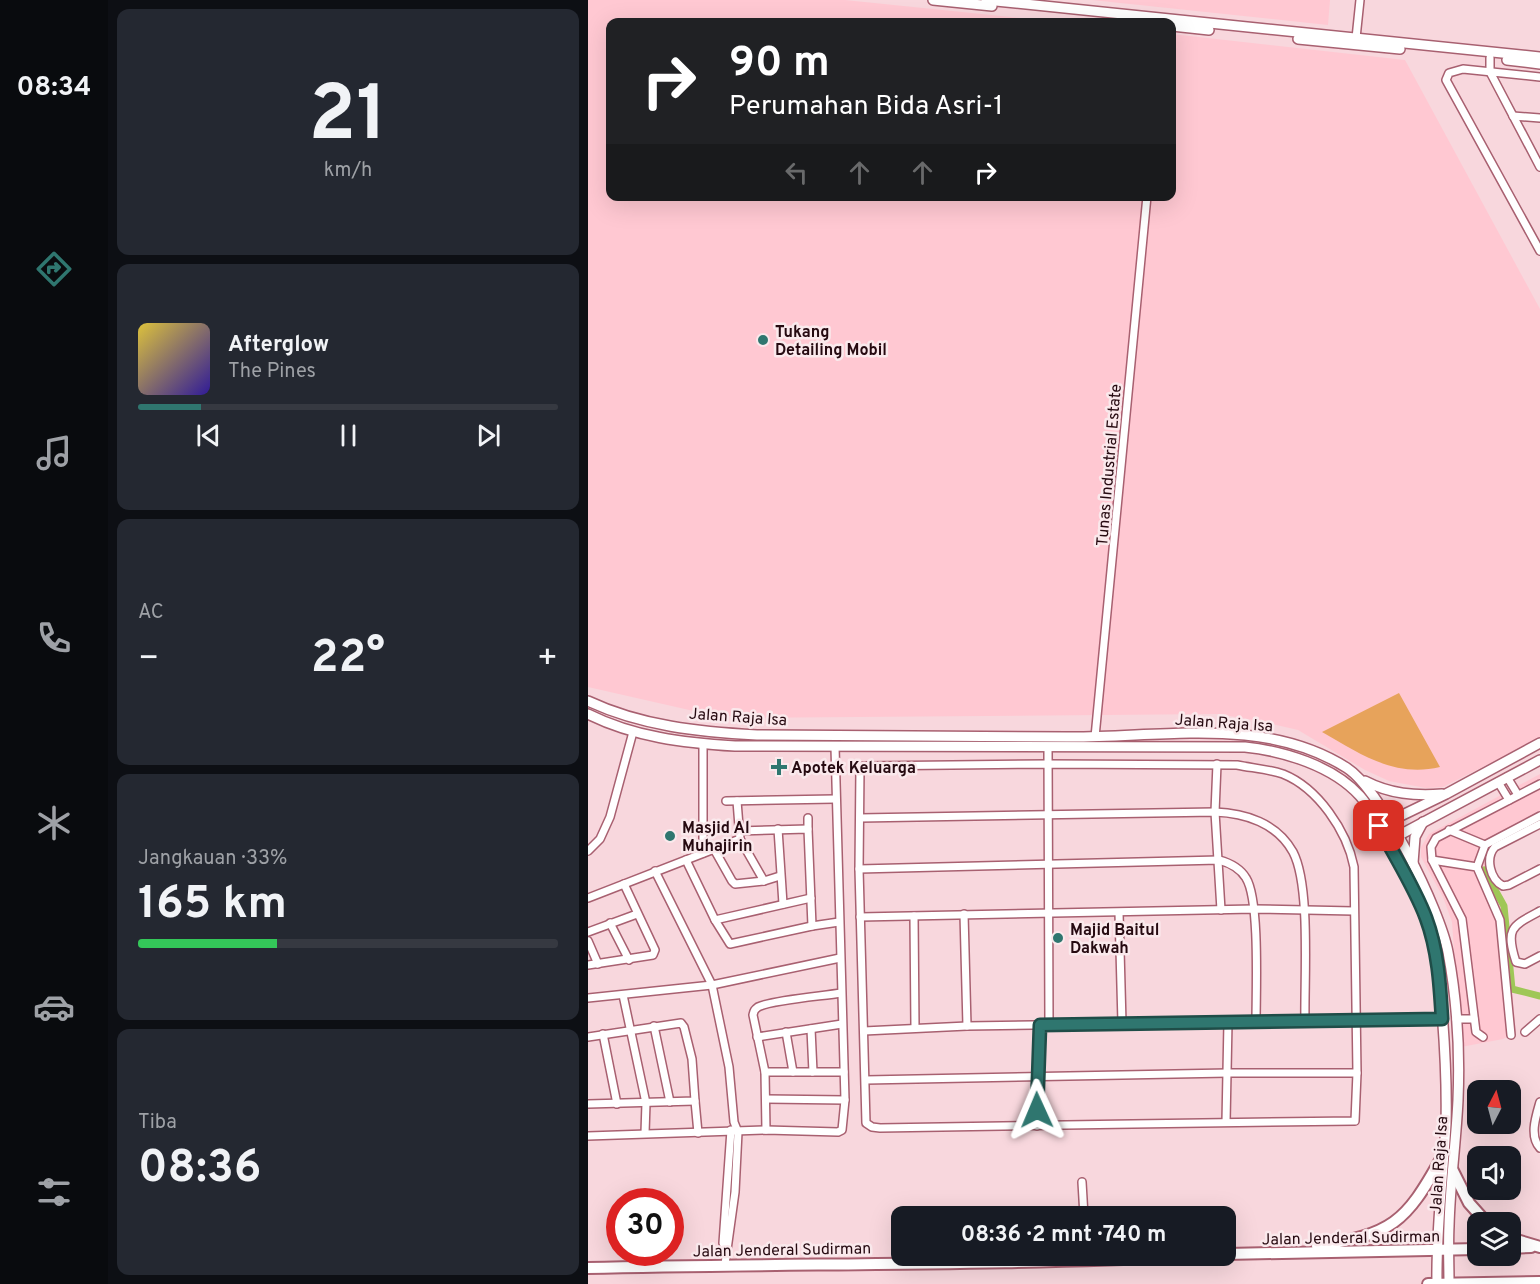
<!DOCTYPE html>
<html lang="id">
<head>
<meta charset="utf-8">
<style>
	body { margin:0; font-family:Overpass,sans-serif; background:#242831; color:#f1f3f6; height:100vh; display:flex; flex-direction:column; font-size:22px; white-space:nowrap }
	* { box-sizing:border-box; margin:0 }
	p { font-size:20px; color:#9ea1a6 }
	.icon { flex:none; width:33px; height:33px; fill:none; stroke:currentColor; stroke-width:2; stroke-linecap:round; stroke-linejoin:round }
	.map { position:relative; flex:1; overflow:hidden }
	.side { display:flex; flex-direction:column; gap:9px; padding:9px; background:#0d0f14; width:480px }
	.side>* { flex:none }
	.guide { position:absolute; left:18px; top:18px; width:570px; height:183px; border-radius:12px; box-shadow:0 6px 24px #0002; background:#202124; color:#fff; overflow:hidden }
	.needle { width:39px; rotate:6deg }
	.controls { position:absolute; left:879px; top:1080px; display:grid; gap:12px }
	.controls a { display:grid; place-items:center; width:54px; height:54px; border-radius:12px; background:#171b24; box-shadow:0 6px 24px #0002; font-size:30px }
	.speed { position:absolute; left:18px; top:1188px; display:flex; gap:12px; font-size:30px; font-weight:700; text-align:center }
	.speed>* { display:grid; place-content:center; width:78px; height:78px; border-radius:50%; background:#171b24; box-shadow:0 6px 24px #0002; line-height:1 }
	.speed .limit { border:9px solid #d22; background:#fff; color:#111 }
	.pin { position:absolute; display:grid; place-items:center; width:51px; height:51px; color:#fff; margin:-26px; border-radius:12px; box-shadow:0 3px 9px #0006 }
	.me { position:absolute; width:66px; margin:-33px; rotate:359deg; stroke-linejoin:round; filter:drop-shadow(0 0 4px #0008) }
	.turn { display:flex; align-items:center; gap:21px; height:126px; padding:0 24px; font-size:27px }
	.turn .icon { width:78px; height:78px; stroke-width:2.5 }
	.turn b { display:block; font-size:42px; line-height:51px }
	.lanes { display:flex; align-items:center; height:57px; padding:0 24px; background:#0003; justify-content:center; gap:30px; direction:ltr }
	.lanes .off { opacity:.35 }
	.big { font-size:45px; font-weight:700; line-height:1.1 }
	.side .card { flex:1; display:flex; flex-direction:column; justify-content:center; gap:9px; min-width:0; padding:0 21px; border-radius:12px; background:#242831 }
	.side .dial { align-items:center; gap:0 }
	.dial b { font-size:78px; line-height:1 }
	.song { display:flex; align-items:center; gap:18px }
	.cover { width:72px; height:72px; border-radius:9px; background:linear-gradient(135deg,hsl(50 70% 55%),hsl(250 70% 35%)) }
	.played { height:6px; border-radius:3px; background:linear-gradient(90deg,#2f766f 15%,#363941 15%) }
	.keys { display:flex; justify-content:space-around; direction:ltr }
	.heat { display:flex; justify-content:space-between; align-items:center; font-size:33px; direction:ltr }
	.charge { height:9px; border-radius:4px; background:linear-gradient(90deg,#34c759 33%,#363941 0) }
	.trip { position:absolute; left:303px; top:1206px; width:345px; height:60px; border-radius:12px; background:#171b24; box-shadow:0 6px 24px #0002; font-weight:700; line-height:60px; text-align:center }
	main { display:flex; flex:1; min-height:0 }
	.dock { display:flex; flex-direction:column; width:108px; justify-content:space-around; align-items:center; background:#090b0e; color:#9ea1a6 }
	.dock .icon { width:42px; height:42px }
	.dock .active { color:#2f766f }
	.dock b { font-size:27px; color:#f1f3f6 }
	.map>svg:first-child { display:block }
	.built { fill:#ffc8d2 }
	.green { fill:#e7a35b }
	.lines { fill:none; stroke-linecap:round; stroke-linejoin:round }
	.canal { stroke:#9fc757; stroke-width:7 }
	.minor-casing { stroke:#a86070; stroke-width:10 }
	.major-casing { stroke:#a86070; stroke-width:12 }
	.highway-casing { stroke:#a86070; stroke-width:14 }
	.minor { stroke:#fff; stroke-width:7 }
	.major { stroke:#fff; stroke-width:9 }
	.highway { stroke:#fff; stroke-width:10 }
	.route-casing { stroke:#1f4d48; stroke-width:15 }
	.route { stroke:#2f766f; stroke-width:10 }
	.poi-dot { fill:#2f766f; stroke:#fae9ec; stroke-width:2 }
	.labels { text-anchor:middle; stroke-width:5; stroke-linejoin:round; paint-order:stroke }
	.poi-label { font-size:16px; font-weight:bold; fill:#260a11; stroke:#fae9ec; text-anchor:start }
	.street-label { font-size:16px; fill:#260a11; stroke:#fae9ec }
</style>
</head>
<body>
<main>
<nav class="dock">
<b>08:34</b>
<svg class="icon active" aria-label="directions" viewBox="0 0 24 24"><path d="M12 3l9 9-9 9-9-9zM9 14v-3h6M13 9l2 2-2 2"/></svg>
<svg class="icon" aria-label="music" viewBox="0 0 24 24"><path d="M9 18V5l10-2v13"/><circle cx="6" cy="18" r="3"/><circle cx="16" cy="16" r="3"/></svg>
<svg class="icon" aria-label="phone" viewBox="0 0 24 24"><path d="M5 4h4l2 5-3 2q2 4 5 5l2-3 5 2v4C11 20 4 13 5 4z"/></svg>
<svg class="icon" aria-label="climate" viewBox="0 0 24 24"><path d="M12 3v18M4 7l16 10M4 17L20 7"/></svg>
<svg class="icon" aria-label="car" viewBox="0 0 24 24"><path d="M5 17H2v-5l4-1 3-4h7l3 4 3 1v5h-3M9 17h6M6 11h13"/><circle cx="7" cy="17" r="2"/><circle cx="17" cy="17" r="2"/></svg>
<svg class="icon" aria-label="filters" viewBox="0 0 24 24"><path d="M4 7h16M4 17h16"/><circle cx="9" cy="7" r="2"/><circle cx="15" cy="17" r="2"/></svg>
</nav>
<section class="side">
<div class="card dial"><b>21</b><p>km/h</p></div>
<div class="card">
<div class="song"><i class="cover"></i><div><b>Afterglow</b><p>The Pines</p></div></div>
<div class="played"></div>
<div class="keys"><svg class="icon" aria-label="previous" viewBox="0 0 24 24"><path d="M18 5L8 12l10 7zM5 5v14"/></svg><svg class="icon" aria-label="pause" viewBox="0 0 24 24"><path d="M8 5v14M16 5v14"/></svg><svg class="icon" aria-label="next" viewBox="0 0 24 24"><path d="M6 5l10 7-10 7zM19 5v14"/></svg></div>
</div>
<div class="card"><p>AC</p>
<div class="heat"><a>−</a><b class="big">22°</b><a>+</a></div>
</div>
<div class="card"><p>Jangkauan · 33%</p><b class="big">165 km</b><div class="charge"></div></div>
<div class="card"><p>Tiba</p><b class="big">08:36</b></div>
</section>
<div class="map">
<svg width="952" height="1284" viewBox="0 0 952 1284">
	<rect width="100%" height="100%" fill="#f8d7dd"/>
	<g class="built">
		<polygon points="0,0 257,0 472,22 22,22 22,196 584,196 584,34 817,60 952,309 952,738 855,787 838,788 801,781 777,770 710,730 676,722 631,714 158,718 110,712 0,687"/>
		<polygon points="504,0 742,0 740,25"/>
		<polygon points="952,774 952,819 908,843 899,852 897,870 916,908 928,1032 915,1039 873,1047 864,922 855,897 833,857 833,847 841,834"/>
	</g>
	<path class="green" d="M811,693l41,74c-45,11 -80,-13 -118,-35z"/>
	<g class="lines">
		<polyline class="canal" points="896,870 916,906 924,989 952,996"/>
		<defs>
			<g id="minor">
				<polyline points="768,38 772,0"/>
				<polyline points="902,58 902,72 952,167"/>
				<polyline points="952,77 875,69 861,73 858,80 952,251"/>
				<polyline points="925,116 952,118"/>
				<polyline points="507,737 559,196"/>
				<polyline points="460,747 461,1024"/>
				<path d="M459,764l190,1c15,3 31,4 46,9 35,14 64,57 71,93l3,206 -2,48c-158,1 -317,5 -475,7l-8,-1 -6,-4 -7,-254 1,-101 3,-2z"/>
				<polyline points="629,764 627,812 633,910"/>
				<polyline points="919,777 930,795"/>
				<polyline points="910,782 921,800"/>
				<polyline points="138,801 247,799"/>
				<polyline points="149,801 152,839 176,881"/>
				<polyline points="220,818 220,829"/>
				<path d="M272,818l355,-6c30,1 62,11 78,40 18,34 11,129 12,170"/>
				<path d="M952,824l-45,23c-10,11 -5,32 8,39l6,-1 31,-16"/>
				<polyline points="190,829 195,904"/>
				<polyline points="861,830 897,845"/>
				<polyline points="150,831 220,829 224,926"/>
				<polyline points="126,849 144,881 147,884 176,881 192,876"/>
				<polyline points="0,851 12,839 22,817 45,732"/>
				<polyline points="115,853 115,744"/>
				<polyline points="98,860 127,920 142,944 224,926 251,922"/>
				<polyline points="844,860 889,867 912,920 923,1035"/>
				<polyline points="889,867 897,845 952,816"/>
				<path d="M271,869l360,-9c11,3 21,8 27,18 14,22 10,114 10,144"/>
				<polyline points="67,871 124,985 141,1067 146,1122 150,1132 147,1192 137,1264"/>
				<polyline points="0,898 152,839"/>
				<path d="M952,911c-28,15 -35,17 -24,51l9,2 15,-8"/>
				<polyline points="531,913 534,1023"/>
				<polyline points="376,914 379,1026"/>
				<polyline points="326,916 327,1028"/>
				<polyline points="272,917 666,909 766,911"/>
				<polyline points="127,920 223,898"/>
				<polyline points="22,923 41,960"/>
				<polyline points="0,932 49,914"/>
				<polyline points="0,941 10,964"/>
				<polyline points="0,965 65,955 67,950 36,884"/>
				<polyline points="35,995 58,1103 57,1133"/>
				<polyline points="0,998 124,985 252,958"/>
				<polyline points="868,1019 886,1019"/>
				<polyline points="66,1026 82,1102"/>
				<polyline points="223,1029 225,1072"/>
				<polyline points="276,1031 379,1026 854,1019"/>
				<polyline points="198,1032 205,1072"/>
				<polyline points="937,1032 952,1019"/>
				<polyline points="15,1034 29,1104"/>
				<polyline points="0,1037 93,1023 96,1027 104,1059 107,1101 0,1104"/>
				<polyline points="169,1037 254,1024"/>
				<polyline points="895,1037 888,1032 874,919 844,860 843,847 848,838 952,784"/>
				<polyline points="177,1072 256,1072"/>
				<polyline points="278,1080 640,1073 769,1073"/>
				<polyline points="178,1099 257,1100"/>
				<polyline points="107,1101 110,1133"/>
				<path d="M952,1102c-4,14 -11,34 0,46"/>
				<polyline points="638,1122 640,1022"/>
				<polyline points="449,1126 449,1077 452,1025"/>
				<path d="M178,1130l-1,-58 -12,-57c1,-4 1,-5 5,-8 13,-7 65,-11 83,-14"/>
				<polyline points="0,1136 178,1130 250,1132 254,1130 257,1100 247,747"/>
				<polyline points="494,1182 496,1216"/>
				<polyline points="138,1249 135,1243 143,1130"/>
			</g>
			<g id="major">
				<polyline points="345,0 404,6"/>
				<polyline points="398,0 952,57"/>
				<polyline points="584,26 621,30"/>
				<polyline points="710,39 812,49"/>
				<polyline points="919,60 952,64"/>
				<path d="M0,701c53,25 112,31 169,34 103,1 207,1 310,2 93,1 197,-22 280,31 35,23 93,142 101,184 9,48 12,100 10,148 -2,42 -8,84 -9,126 -1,19 0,38 0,58"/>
				<path d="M0,714c46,23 96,29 147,32l510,1c39,4 88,19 115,49 14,16 22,37 32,56 12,22 27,44 35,69 10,29 12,59 15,90 3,38 5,75 4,113 -3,54 -10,106 -9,160"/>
				<path d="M777,781c25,13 50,15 77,13"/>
				<polyline points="796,824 858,794 952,743"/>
				<polyline points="806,838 952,760"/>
				<polyline points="825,863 827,837 835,822"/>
			</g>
			<g id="highway">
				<polyline points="865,1171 881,1203 898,1222"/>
				<polyline points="922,1238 952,1247"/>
				<path d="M729,1246c75,-12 88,-22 125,-89"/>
				<polyline points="922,1248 943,1247"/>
				<polyline points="638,1254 890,1249"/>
				<path d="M0,1268c201,-5 403,-2 604,-12"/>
				<polyline points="840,1284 952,1282"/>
			</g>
		</defs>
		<use href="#minor" class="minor-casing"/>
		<use href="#major" class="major-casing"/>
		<use href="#highway" class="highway-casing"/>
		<use href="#minor" class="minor"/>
		<use href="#major" class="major"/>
		<use href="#highway" class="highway"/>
	</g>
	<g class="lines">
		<defs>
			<path id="route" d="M449,1110l3,-85 402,-6c-2,-34 -4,-69 -16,-101 -12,-32 -32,-62 -47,-92"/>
		</defs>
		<use href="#route" class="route-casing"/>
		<use href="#route" class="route"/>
	</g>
	<g class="poi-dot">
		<circle cx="175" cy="340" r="6"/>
		<path d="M188 758h6v6h6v6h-6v6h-6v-6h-6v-6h6z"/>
		<circle cx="82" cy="836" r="6"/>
		<circle cx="470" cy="938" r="6"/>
	</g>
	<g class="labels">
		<g class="poi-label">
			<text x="187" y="337">Tukang<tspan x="187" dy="18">Detailing Mobil</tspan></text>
			<text x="203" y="773">Apotek Keluarga</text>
			<text x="94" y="833">Masjid Al<tspan x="94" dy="18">Muhajirin</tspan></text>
			<text x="482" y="935">Majid Baitul<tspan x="482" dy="18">Dakwah</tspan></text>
		</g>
		<g class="street-label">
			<text transform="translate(520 465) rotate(-85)" y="6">Tunas Industrial Estate</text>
			<text transform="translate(150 716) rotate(4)" y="6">Jalan Raja Isa</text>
			<text transform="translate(636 722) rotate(4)" y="6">Jalan Raja Isa</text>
			<text transform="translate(850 1165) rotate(-86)" y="6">Jalan Raja Isa</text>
			<text transform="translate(763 1237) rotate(-1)" y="6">Jalan Jenderal Sudirman</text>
			<text transform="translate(194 1249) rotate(-1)" y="6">Jalan Jenderal Sudirman</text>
		</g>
	</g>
</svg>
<div class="controls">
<a><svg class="needle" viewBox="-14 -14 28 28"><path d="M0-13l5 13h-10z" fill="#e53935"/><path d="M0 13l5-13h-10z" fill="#9ea1a6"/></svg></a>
<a><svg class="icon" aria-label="sound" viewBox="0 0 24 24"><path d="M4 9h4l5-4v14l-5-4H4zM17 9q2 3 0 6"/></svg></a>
<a><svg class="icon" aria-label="layers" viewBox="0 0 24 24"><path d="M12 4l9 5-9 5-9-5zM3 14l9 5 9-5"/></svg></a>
</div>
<div class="speed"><div class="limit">30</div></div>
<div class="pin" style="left:791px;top:826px;background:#d93025"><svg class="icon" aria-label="arrive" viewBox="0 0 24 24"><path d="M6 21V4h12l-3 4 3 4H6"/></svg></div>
<svg class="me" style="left:449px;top:1110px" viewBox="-20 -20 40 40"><path d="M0-17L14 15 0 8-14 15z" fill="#2f766f" stroke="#fff" stroke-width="4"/></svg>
<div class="trip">08:36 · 2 mnt · 740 m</div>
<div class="guide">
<div class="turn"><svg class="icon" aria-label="right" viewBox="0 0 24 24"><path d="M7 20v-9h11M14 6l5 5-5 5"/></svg><div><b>90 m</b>Perumahan Bida Asri-1</div></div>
<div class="lanes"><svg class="icon off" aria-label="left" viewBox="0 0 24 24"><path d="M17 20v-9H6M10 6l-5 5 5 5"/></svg><svg class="icon off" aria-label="ahead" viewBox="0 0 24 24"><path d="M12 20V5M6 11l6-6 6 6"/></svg><svg class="icon off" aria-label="ahead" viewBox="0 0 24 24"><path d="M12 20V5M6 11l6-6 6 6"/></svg><svg class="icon" aria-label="right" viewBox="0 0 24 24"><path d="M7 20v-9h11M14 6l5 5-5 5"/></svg></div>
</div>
</div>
</main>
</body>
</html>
